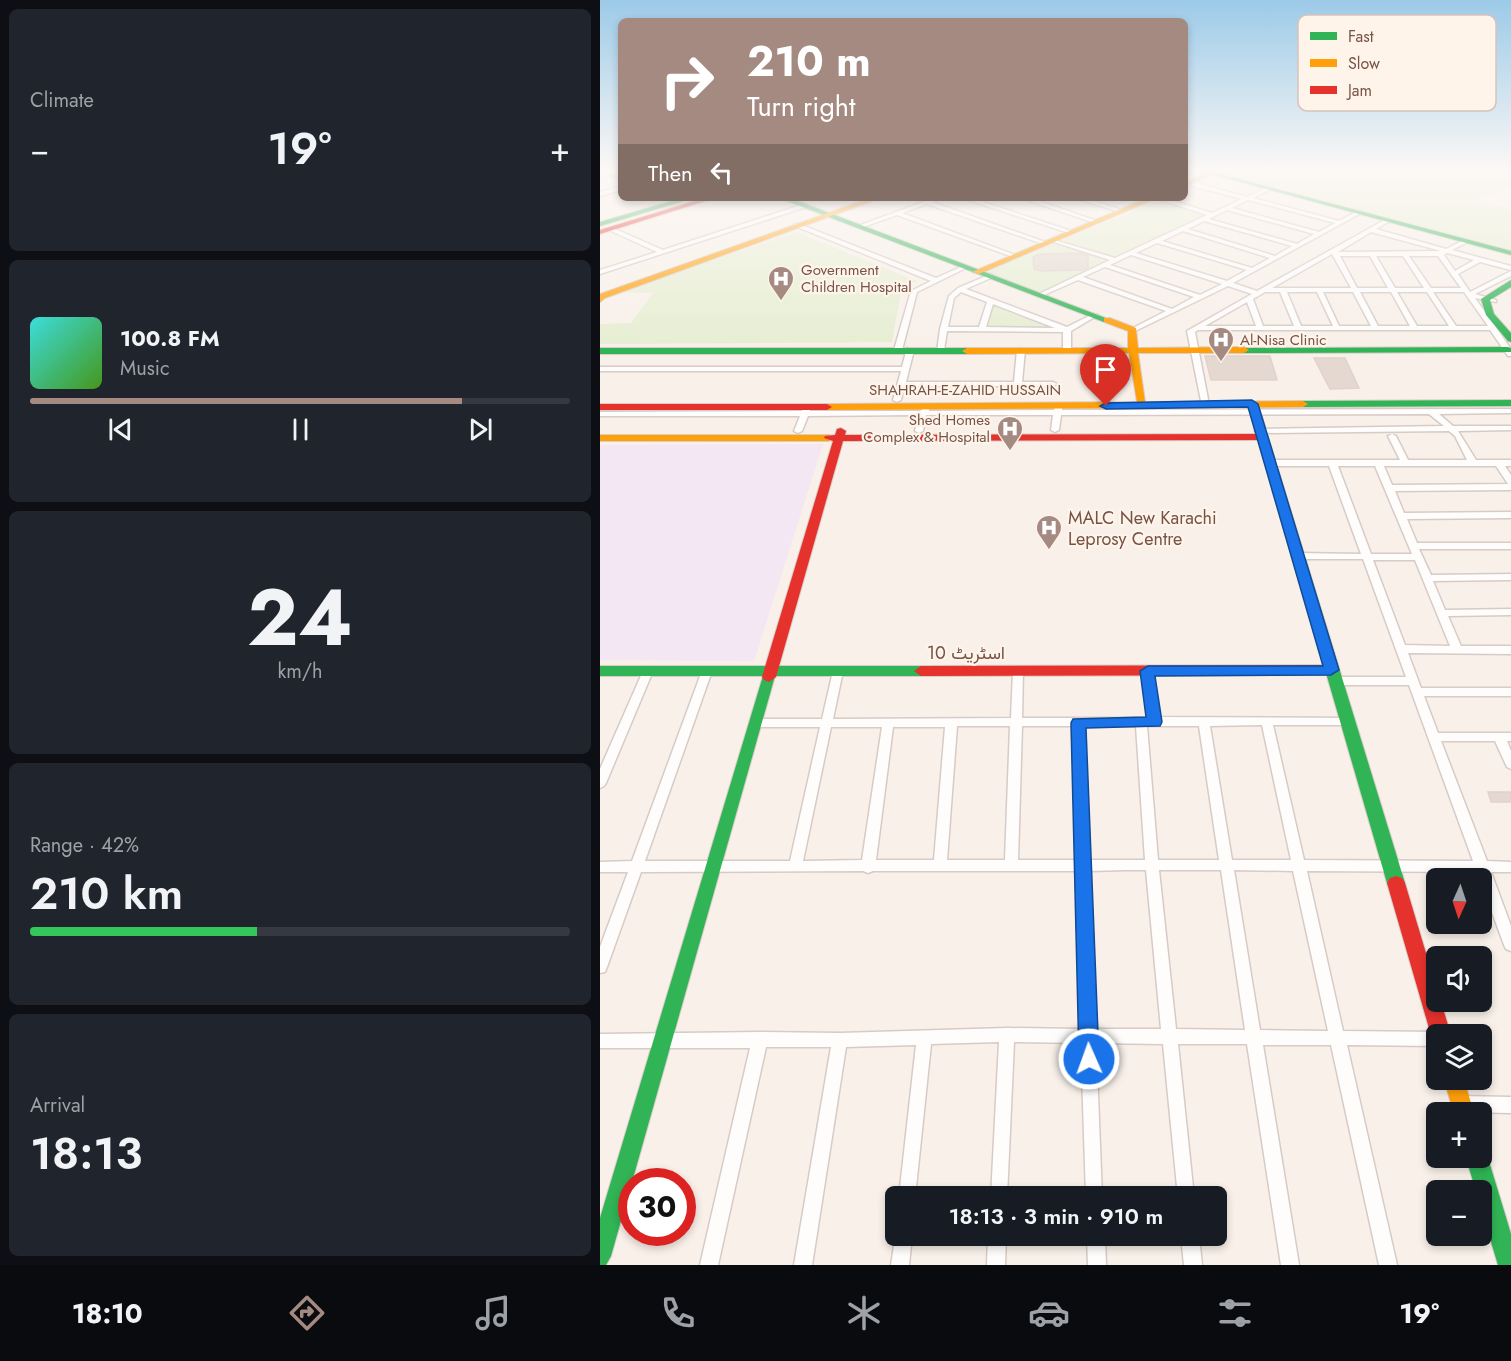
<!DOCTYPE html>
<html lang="en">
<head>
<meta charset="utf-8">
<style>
	body { margin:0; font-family:Jost,Vazirmatn,sans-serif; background:#20242c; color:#f1f3f6; height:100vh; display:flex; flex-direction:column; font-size:22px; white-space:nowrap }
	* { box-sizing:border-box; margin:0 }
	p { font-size:20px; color:#9ea1a6 }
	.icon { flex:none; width:33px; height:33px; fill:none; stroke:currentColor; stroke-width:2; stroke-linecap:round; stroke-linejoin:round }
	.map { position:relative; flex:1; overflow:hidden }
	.drawer { display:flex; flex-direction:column; gap:9px; padding:9px; background:#0d0f14; width:600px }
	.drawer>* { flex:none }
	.top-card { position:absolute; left:18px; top:18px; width:570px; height:183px; border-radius:9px; box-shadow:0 3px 9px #0003; background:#a48a80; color:#fff; overflow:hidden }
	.needle { width:39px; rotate:183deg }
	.fabs { position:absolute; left:826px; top:868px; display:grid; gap:12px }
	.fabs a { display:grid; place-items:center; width:66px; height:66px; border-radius:9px; background:#171b24; box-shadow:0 3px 9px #0003; font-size:30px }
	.speed { position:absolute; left:18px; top:1168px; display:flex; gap:12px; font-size:30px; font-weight:700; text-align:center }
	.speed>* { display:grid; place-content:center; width:78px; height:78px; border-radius:50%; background:#171b24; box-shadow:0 3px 9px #0003; line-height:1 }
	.speed .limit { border:9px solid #d22; background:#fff; color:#111 }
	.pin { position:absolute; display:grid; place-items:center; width:51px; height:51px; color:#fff; margin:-62px -26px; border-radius:50% 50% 50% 0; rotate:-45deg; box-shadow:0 0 6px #0007 }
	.pin .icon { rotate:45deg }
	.me { position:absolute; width:66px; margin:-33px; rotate:358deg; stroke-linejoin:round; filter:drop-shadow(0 0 4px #0008) }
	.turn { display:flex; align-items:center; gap:21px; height:126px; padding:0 30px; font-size:27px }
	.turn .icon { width:78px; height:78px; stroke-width:2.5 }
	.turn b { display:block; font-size:42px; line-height:51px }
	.then { display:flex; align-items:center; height:57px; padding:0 30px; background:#0003; gap:12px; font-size:22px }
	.big { font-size:45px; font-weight:600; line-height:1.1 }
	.drawer .tile { flex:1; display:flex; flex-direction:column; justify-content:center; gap:9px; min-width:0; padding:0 21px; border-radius:9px; background:#20242c }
	.drawer .dial { align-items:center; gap:0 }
	.dial b { font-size:78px; line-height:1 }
	.song { display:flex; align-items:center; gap:18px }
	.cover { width:72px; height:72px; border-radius:9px; background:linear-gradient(135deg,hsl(180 70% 55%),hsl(100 70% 35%)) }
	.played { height:6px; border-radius:3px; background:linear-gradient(90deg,#a48a80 80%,#363941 80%) }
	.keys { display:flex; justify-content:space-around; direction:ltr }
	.heat { display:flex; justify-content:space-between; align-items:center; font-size:33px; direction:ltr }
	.charge { height:9px; border-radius:4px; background:linear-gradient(90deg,#34c759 42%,#363941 0) }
	.trip { position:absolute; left:285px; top:1186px; width:342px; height:60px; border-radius:9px; background:#171b24; box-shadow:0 3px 9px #0003; font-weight:600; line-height:60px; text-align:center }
	.tab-bar { display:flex; height:96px; justify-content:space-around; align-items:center; background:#090b0e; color:#9ea1a6 }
	.tab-bar .icon { width:42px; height:42px }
	.tab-bar .current { color:#a48a80 }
	.tab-bar b { font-size:27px; color:#f1f3f6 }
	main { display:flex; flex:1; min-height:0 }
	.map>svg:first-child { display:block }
	.education { fill:#f2e7f2 }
	.green { fill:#e6eed2 }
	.building { fill:#e5d8d0; stroke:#e1d2cb; stroke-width:1.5 }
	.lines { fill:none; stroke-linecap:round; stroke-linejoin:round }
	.street-casing { stroke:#d6cbc6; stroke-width:3 }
	.fast-casing { stroke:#d8ccc7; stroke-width:2 }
	.slow-casing { stroke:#d8ccc7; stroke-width:2 }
	.jam-casing { stroke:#d8ccc7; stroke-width:2 }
	.street { fill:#fefdfc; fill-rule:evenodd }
	.fast { fill:#30b455; fill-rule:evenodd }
	.slow { fill:#ff9f0a; fill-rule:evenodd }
	.jam { fill:#e5322d; fill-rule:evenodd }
	.route { fill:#1a73e8; stroke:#114b97; stroke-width:1.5 }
	.labels { text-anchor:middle; stroke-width:4.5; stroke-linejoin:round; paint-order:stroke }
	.far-poi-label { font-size:15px; fill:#775347; stroke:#fff4ea; text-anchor:start }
	.far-street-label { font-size:15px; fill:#775347; stroke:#fff4ea }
	.poi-label { font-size:18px; fill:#775347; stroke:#fff4ea; text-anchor:start }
	.street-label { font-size:18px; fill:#775347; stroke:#fff4ea }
	.key { fill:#fff4ea; stroke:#d6c4b9; stroke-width:1.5 }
	.key-label { font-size:16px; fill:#775347 }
</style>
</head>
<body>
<main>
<section class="drawer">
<div class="tile"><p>Climate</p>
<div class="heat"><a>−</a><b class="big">19°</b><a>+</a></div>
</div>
<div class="tile">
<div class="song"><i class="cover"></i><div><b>100.8 FM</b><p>Music</p></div></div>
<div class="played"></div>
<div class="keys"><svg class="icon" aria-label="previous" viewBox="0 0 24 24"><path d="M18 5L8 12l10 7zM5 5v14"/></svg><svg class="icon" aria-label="pause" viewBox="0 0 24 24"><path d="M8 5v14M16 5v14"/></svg><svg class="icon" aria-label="next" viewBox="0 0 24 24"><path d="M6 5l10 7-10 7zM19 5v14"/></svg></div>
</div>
<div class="tile dial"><b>24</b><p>km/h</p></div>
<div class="tile"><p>Range · 42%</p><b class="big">210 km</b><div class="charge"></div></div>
<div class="tile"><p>Arrival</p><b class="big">18:13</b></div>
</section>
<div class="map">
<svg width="911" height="1265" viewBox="0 0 911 1265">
	<rect width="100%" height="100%" fill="#f8f0e9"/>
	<polygon class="education" points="223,444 154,661 0,660 0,445"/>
	<g class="green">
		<polygon points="599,170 911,170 911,187 876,201 911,209 911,253"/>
		<polygon points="557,201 605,216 515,257 462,240"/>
		<polygon points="196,232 317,281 301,292 292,342 0,344 0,324 31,323 53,293 19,292"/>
		<polygon points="453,240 515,260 442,294 376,272"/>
		<polygon points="391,301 467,330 382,328"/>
	</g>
	<g class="building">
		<polygon points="482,253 488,255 488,268 483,270 440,271 434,269 433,257 439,254"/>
		<polygon points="605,356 670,356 677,380 611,380"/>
		<polygon points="714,358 745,358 759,388 730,389"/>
		<polygon points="888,792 911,792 911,802 891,802"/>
	</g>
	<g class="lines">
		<defs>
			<g id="street">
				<polygon points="17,170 19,172 0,177 0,173"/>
				<path d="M585,180l62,17 21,-10h4v2l-19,9 86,23 19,-10 5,1 -130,71 24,8 131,-73 2,1v2l-14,8 70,20 18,-9h4v2l-16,8 59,16v4l-31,-8 -22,12 12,18 41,-21v5l-36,18 21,6v2l-21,-4 36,51v7h-3l-18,-26h-292l-3,2 13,67 -1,2h-6l-14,-70 65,-37 -24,-8 -95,46 -4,-2 2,-1 35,-18 -88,-31 -34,15 -5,-1 71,-34 -59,-19v-2l64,19 92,-43 -52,-17h9l48,15 30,-14 -57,-15zM648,200l87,23 -16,9 -87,-24zM627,210l87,24 -17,10 -88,-25zM604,221l88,25 -17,10 -87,-27zM583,231l87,27 -18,10 -90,-27zM771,232l70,19 -103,1zM557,243l90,27 -20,11 -91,-28zM847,253l27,7 -19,11 -11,-16zM732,254l19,34h-79zM531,255l91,29 -22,11 -90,-30zM740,256h30l18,32h-31zM776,256h27l21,32h-29zM809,256h29l23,32h-30zM505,267l89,30 -22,12 -89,-32zM665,292h15l14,34h-31l-10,-27zM687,292h30l16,34h-32zM723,292h30l18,34h-32zM760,292h31l19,34h-32zM797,292h30l22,34h-32zM833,292h31l24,34h-32zM647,302l9,24h-51z"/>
				<polygon points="21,186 21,190 0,196 0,192"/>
				<polygon points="334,198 342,198 332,202 448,243 443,244 327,204 302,213 418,256 413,257 297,215 263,227 258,226"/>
				<polygon points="362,198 371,198 474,232 469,233"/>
				<polygon points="421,198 430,198 500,222 495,223"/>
				<polygon points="475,198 484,198 525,211 520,212"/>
				<polygon points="531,198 540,198 548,201 545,203"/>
				<polygon points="204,204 207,206 206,207 0,274 0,270 57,252 9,230 9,228 13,228 63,250"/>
				<polygon points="195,224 199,224 336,278 363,266 368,267 317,292 302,350 295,352 294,350 311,291 331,281 195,226"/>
				<path d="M391,274l3,2 -1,1 -27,12 101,38 26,-13 5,1 -27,16v19l-4,2 -4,-2v-18l-116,-1 -3,19 -7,2 3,-23 9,-33 9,-8zM361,292l26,10 -8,25h-31l6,-29zM393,304l62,24 -69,-1z"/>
				<polygon points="307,348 314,350 306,382 414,382 417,350 421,348 425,350 422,382 453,382 457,384 453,386 304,386 301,400 297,402 293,400 301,371 0,371 0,367 302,367"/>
				<path d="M204,405h6v6h110l6,-4h3v4l125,-1 1,-5h3l4,2v3l449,-1v4l-72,1 14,12h58v4l-53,1 18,29h35v6h-6l6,9v15l-116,1 9,22 107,-1v6l-104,1 10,24h94v6h-92l12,26 80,-1v6l-78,1 12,29 66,-1v6l-63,1 13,30h50v8l-103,-1 13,35h90v8h-87l14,37h73v8h-4l4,10v18l-4,-2 -12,-26h-54l46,120 24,1v10h-20l20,54v25l-5,-2 -2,-4 -22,-60v-6h-2l-3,-7 -170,-1 36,160 94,1 6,3h-6v11l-90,-1 50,220h-18l-48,-220h-68l36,220h-18l-34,-221h-69l16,153h-16l-15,-153 -67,-1 6,154h-16l-5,-154 -67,-1 -7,155h-16l8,-155 -68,2 -16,153h-16l17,-152 -70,2 -34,218h-18l37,-218h-65l-48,218h-18l50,-217h-150v-14l160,-2 80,1 167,-5 74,1 -5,-158h-203l-5,2 -5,-2 -222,1 -34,95 -2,5 -5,1v-26l28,-75h-28v-10l32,-1 71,-193h8l1,3 -67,190h145l30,-134h-64l-4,-1 -2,-3 2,-3 4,-1h66l11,-48 5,-4 5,4 -10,48 178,-1 2,-47 5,-4 5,4 -1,47h126l-6,-47 5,-4 5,4 7,46 193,1 2,3 -2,3 -4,1h-75l31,135 169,1 -64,-176h-74l-6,-4 6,-4h71l-43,-118h-65l-5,-3 5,-3 63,1 -32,-88h-59l-4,-3 4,-3h130l-12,-24 4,-2 4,2 12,24h59l-12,-24 -6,-5 -190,2 -4,-2 4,-2 185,-3 -15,-12 -368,1 -2,15 -4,2 -4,-2 2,-15h-127l-3,16 -4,2 -4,-2 3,-16 -110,1 -6,15 -4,2 -4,-2 6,-15h-200v-4l202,-1zM738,466h37l37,88h-41zM784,466h112l12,18h2l-118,1zM773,560h42l35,86 -45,-1zM662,725l29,135h-59l-22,-134zM357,726h53l-5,134h-58zM422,726h50l4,134h-58zM484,726h52l9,134h-56zM547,726h52l20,134h-61zM231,727h51l-20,133 -59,1zM293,727h52l-11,133h-58zM526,870h20l15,159h-65l-6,-158zM559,870h62l24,160 -69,-1zM634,870l59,1 35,160 -68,-1z"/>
				<polygon points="48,667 53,671 6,783 4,786 0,788 0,769 43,671"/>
				<polygon points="861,1096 911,1097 911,1113 861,1112 855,1110 853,1104 855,1098"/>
				<polygon points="296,1233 296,1236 312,1236 309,1265 291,1265"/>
				<polygon points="388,1236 406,1236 405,1265 387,1265"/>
				<polygon points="487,1236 505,1236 506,1265 488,1265"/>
				<polygon points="581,1236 599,1236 602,1265 584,1265"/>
			</g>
			<g id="fast">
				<polygon points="596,170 605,170 911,251 911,255"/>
				<polygon points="82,198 94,198 0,226 0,222"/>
				<polygon points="179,198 190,198 511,320 504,322"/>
				<polygon points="911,280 911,287 890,300 894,314 911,333 911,342 908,341 886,315 881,299"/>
				<polygon points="0,348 367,348 372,351 367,354 0,354"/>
				<polygon points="641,348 908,347 911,348 911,352 644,353 639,350"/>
				<polygon points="911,400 911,406 703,407 698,404 703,401"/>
				<polygon points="653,401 658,404 805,883 802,888 796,890 790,888 787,883 648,404"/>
				<polygon points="0,666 321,666 328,671 321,676 175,676 11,1256 6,1265 0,1265 0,1218 163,676 0,676"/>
				<polygon points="882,1149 888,1158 911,1234 911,1265 898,1265 882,1212 882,1191 876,1191 866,1158 882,1158"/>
			</g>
			<g id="slow">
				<polygon points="0,170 21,176 21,180 0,172"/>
				<polygon points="610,172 615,173 585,187 585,182"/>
				<polygon points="270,198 281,198 5,298 0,302 0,294"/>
				<polygon points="547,198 557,198 379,274 372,272"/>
				<polygon points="504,318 510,318 536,328 538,348 644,347 649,350 644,353 538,353 545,402 703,401 708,404 703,407 227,410 222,407 227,404 537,402 529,353 367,354 362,351 367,348 528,348 528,331 504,322"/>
				<polygon points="0,435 229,435 234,438 229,441 0,441"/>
				<polygon points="844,1080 864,1080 874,1113 854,1113"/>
			</g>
			<g id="jam">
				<polygon points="104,198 115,198 0,234 0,230"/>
				<polygon points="0,404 227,404 232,407 227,410 0,410"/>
				<polygon points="241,428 246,431 245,435 662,434 667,437 662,440 243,441 176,677 169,682 164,680 162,677 233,441 224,438 225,436 235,435 237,429"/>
				<polygon points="731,665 738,670 731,675 321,676 314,671 321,666"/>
				<polygon points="796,876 802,878 805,883 837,990 837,1002 841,1002 851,1035 837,1035 837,1043 831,1035 787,883 790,878"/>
			</g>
		</defs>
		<use href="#street" class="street-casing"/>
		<use href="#fast" class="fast-casing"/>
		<use href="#slow" class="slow-casing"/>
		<use href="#jam" class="jam-casing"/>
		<use href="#street" class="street"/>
		<use href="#fast" class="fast"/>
		<use href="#slow" class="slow"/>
		<use href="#jam" class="jam"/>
	</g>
	<linearGradient id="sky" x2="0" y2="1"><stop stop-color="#9ccae8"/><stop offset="0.49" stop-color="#fcf8f5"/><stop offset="1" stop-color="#fcf8f5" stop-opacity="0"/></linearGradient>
	<rect width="911" height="347" fill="url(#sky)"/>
	<polygon class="route" points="652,400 658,404 739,670 731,675 555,676 562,722 560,726 486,728 499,1059 496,1066 489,1069 482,1066 479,1059 471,723 473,719 546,717 540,671 548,666 723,666 648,407 506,409 500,406 506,403"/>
	<defs>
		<symbol id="hospital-pin" viewBox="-11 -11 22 30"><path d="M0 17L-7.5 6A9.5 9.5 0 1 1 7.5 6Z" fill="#a48a80" stroke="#fff4ea"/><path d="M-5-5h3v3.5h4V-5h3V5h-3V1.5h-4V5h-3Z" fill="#fff"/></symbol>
	</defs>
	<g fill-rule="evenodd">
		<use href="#hospital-pin" x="166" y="264" width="30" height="40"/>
		<use href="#hospital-pin" x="606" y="325" width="30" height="40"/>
		<use href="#hospital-pin" x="395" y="414" width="30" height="40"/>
		<use href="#hospital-pin" x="434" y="513" width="30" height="40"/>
	</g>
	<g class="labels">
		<g class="far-poi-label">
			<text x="201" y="275">Government<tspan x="201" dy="17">Children Hospital</tspan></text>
			<text x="640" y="345">Al-Nisa Clinic</text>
			<text x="390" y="425" text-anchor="end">Shed Homes<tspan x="390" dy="17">Complex &amp; Hospital</tspan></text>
		</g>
		<g class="far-street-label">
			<text x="365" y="395">SHAHRAH-E-ZAHID HUSSAIN</text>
		</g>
		<g class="poi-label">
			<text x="468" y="524">MALC New Karachi<tspan x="468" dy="21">Leprosy Centre</tspan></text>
		</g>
		<g class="street-label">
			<text x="366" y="659">اسٹریٹ 10</text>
		</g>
	</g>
	<rect x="698" y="15" width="198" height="96" rx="9" class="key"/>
	<rect x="710" y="32" width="27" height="8" fill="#30b455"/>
	<rect x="710" y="59" width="27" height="8" fill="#ff9f0a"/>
	<rect x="710" y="86" width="27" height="8" fill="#e5322d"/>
	<g class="key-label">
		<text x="748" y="42">Fast</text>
		<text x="748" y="69">Slow</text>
		<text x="748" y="96">Jam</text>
	</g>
</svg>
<div class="fabs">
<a><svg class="needle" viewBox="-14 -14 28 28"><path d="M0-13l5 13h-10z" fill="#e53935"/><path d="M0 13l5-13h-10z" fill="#9ea1a6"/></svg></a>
<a><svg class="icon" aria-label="sound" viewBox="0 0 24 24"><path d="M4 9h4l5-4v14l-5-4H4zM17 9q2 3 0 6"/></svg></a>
<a><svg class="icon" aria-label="layers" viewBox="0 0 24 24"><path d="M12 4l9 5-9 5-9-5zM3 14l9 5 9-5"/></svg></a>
<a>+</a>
<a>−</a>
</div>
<div class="speed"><div class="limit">30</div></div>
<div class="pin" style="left:506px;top:406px;background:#d93025"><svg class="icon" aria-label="arrive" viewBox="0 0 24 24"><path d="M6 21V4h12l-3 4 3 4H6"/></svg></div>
<svg class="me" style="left:489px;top:1059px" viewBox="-20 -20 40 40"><circle r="17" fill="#1a73e8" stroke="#fff" stroke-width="3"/><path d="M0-11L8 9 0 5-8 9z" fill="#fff"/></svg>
<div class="trip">18:13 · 3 min · 910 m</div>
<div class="top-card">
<div class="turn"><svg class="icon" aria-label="right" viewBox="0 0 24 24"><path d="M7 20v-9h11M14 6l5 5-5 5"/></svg><div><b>210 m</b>Turn right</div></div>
<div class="then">Then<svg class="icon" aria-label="left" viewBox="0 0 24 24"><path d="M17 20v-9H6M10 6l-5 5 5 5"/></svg></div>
</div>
</div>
</main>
<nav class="tab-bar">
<b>18:10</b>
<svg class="icon current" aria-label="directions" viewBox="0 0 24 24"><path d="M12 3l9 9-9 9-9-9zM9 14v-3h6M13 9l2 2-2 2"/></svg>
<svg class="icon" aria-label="music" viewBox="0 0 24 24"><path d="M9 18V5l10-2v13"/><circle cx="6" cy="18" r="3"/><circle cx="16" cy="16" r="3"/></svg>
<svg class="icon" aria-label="phone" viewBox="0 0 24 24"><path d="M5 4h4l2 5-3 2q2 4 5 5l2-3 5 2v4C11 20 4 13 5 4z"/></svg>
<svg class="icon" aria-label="climate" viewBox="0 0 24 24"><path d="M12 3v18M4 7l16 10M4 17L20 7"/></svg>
<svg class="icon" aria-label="car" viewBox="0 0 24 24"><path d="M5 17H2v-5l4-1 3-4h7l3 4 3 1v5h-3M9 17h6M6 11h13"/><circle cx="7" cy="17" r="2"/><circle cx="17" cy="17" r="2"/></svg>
<svg class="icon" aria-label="filters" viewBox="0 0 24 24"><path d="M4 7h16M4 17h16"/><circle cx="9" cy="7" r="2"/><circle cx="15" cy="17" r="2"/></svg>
<b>19°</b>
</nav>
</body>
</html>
